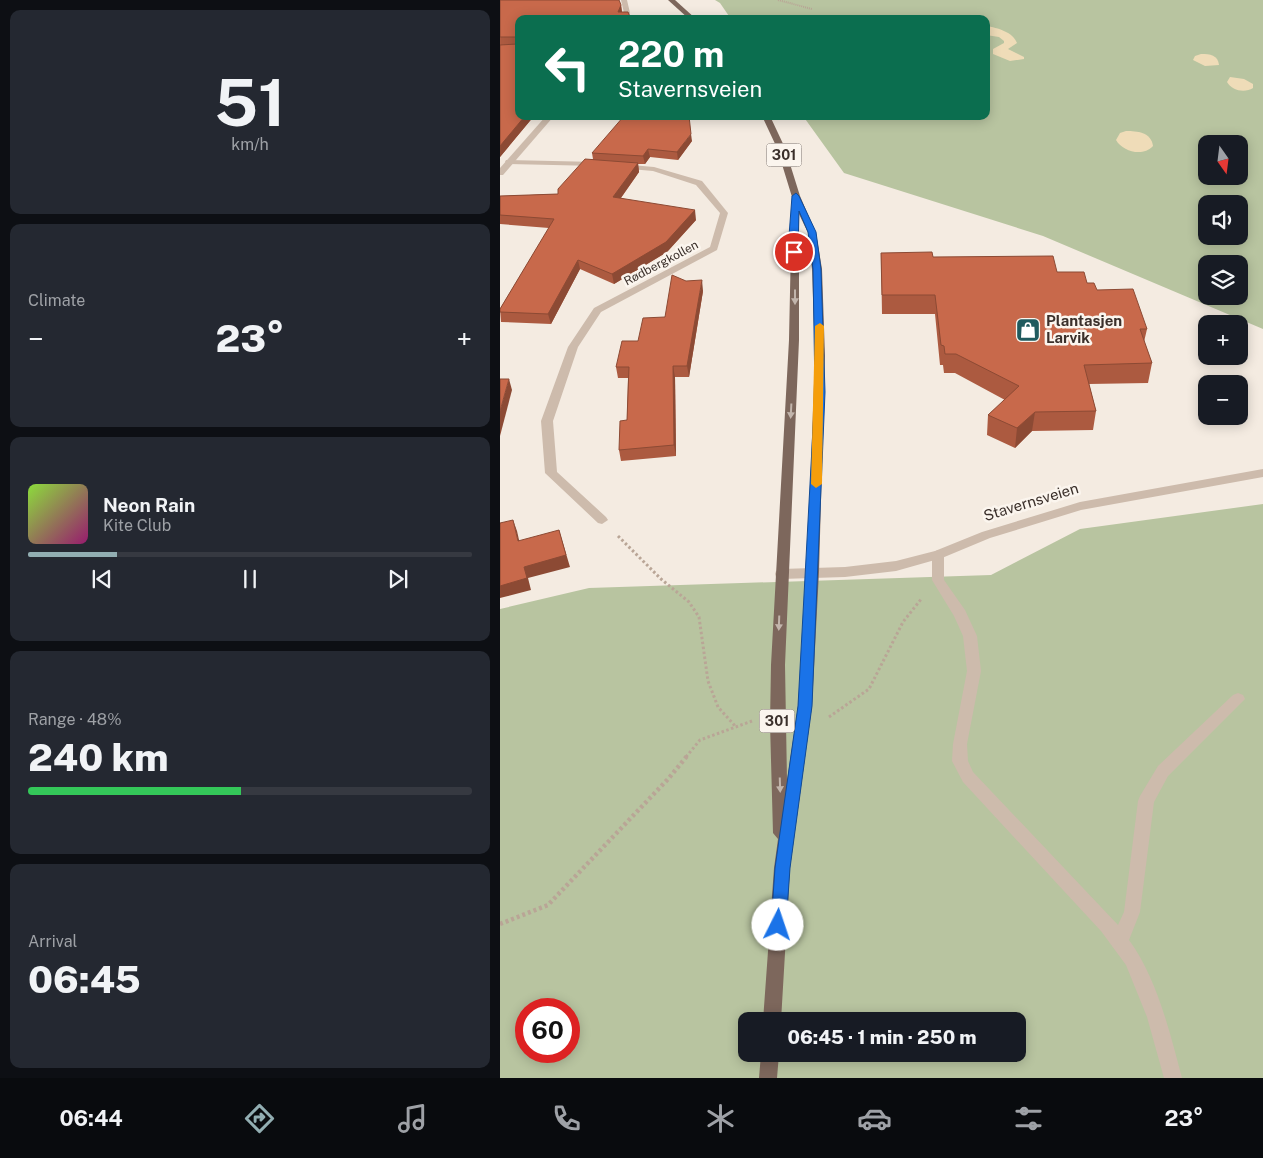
<!DOCTYPE html>
<html lang="en">
<head>
<meta charset="utf-8">
<style>
	body { margin:0; font-family:"Public Sans",sans-serif; background:#242831; color:#f1f3f6; height:100vh; display:flex; flex-direction:column; font-size:19px; white-space:nowrap }
	* { box-sizing:border-box; margin:0 }
	p { font-size:16px; color:#9ea1a6 }
	.icon { flex:none; width:28px; height:28px; fill:none; stroke:currentColor; stroke-width:2; stroke-linecap:round; stroke-linejoin:round }
	.map { position:relative; flex:1; overflow:hidden }
	.details { display:flex; flex-direction:column; gap:10px; padding:10px; background:#0d0f14; width:500px }
	.details>* { flex:none }
	.banner { position:absolute; left:15px; top:15px; width:475px; height:105px; border-radius:10px; box-shadow:0 2px 12px #0003; background:#0b6e4f; color:#fff; overflow:hidden }
	.needle { width:32px; rotate:166deg }
	.tools { position:absolute; left:698px; top:135px; display:grid; gap:10px }
	.tools a { display:grid; place-items:center; width:50px; height:50px; border-radius:10px; background:#171b24; box-shadow:0 2px 12px #0003; font-size:25px }
	.speed { position:absolute; left:15px; top:998px; display:flex; gap:10px; font-size:25px; font-weight:700; text-align:center }
	.speed>* { display:grid; place-content:center; width:65px; height:65px; border-radius:50%; background:#171b24; box-shadow:0 2px 12px #0003; line-height:1 }
	.speed .limit { border:8px solid #d22; background:#fff; color:#111 }
	.pin { position:absolute; display:grid; place-items:center; width:42px; height:42px; color:#fff; margin:-21px; border:2px solid #fff; border-radius:50%; box-shadow:0 1px 5px #0007 }
	.me { position:absolute; width:55px; margin:-28px; rotate:4deg; stroke-linejoin:round; filter:drop-shadow(0 0 4px #0008) }
	.turn { display:flex; align-items:center; gap:18px; height:105px; padding:0 20px; font-size:22px }
	.turn .icon { width:65px; height:65px; stroke-width:2.5 }
	.turn b { display:block; font-size:35px; line-height:42px }
	.big { font-size:38px; font-weight:800; line-height:1.1 }
	.details .widget { flex:1; display:flex; flex-direction:column; justify-content:center; gap:8px; min-width:0; padding:0 18px; border-radius:10px; background:#242831 }
	.details .dial { align-items:center; gap:0 }
	.dial b { font-size:65px; line-height:1 }
	.song { display:flex; align-items:center; gap:15px }
	.cover { width:60px; height:60px; border-radius:8px; background:linear-gradient(135deg,hsl(90 70% 55%),hsl(320 70% 35%)) }
	.played { height:5px; border-radius:2px; background:linear-gradient(90deg,#92aeb2 20%,#363941 20%) }
	.keys { display:flex; justify-content:space-around; direction:ltr }
	.heat { display:flex; justify-content:space-between; align-items:center; font-size:28px; direction:ltr }
	.charge { height:8px; border-radius:4px; background:linear-gradient(90deg,#34c759 48%,#363941 0) }
	.trip { position:absolute; left:238px; top:1012px; width:288px; height:50px; border-radius:10px; background:#171b24; box-shadow:0 2px 12px #0003; font-weight:800; line-height:50px; text-align:center }
	.tab-bar { display:flex; height:80px; justify-content:space-around; align-items:center; background:#090b0e; color:#9ea1a6 }
	.tab-bar .icon { width:35px; height:35px }
	.tab-bar .current { color:#92aeb2 }
	.tab-bar b { font-size:22px; color:#f1f3f6 }
	main { display:flex; flex:1; min-height:0 }
	.map>svg:first-child { display:block }
	.green { fill:#b8c4a0; fill-rule:evenodd }
	.sand { fill:#efdcb8 }
	.lines { fill:none; stroke-linecap:round; stroke-linejoin:round }
	.path-far2 { stroke:#b9a596; stroke-width:2; stroke-dasharray:1 1; stroke-linecap:butt }
	.path-far1 { stroke:#b9a596; stroke-width:3; stroke-dasharray:2.5 2.5; stroke-linecap:butt }
	.path { stroke:#b9a596; stroke-width:4.5; stroke-dasharray:3 3; stroke-linecap:butt }
	.service { fill:#cdbbac; fill-rule:evenodd }
	.minor { fill:#cdbbac; fill-rule:evenodd }
	.tertiary { fill:#cdbbac; fill-rule:evenodd }
	.primary { fill:#7d675c; fill-rule:evenodd }
	.wall { fill:#ac5a40 }
	.shaded-wall { fill:#8c4a34 }
	.building { fill:#c8694b; stroke:#8c4a34 }
	.oneway { fill:#c2b5ac }
	.route { fill:#1a73e8; stroke:#114b97 }
	.slow { fill:#f59e0b }
	.labels { text-anchor:middle; stroke-width:5; stroke-linejoin:round; paint-order:stroke }
	.far-street-label { font-size:12px; fill:#3b302b; stroke:#fbf5ee }
	.shield { fill:#fbf5ee; stroke:#756b66; stroke-width:1 }
	.shield-label { font-size:14px; font-weight:bold; fill:#3b302b }
	.poi-label { font-size:15px; font-weight:bold; fill:#3b302b; stroke:#fbf5ee; text-anchor:start }
	.street-label { font-size:15px; fill:#3b302b; stroke:#fbf5ee }
</style>
</head>
<body>
<main>
<section class="details">
<div class="widget dial"><b>51</b><p>km/h</p></div>
<div class="widget"><p>Climate</p>
<div class="heat"><a>−</a><b class="big">23°</b><a>+</a></div>
</div>
<div class="widget">
<div class="song"><i class="cover"></i><div><b>Neon Rain</b><p>Kite Club</p></div></div>
<div class="played"></div>
<div class="keys"><svg class="icon" aria-label="previous" viewBox="0 0 24 24"><path d="M18 5L8 12l10 7zM5 5v14"/></svg><svg class="icon" aria-label="pause" viewBox="0 0 24 24"><path d="M8 5v14M16 5v14"/></svg><svg class="icon" aria-label="next" viewBox="0 0 24 24"><path d="M6 5l10 7-10 7zM19 5v14"/></svg></div>
</div>
<div class="widget"><p>Range · 48%</p><b class="big">240 km</b><div class="charge"></div></div>
<div class="widget"><p>Arrival</p><b class="big">06:45</b></div>
</section>
<div class="map">
<svg width="763" height="1078" viewBox="0 0 763 1078">
	<rect width="100%" height="100%" fill="#f4ebe1"/>
	<g class="green">
		<path d="M215,0h548v329l-220,-93 -199,-63 -41,-57h183v-97h-255l-11,-16zM706,144h33v32h-33zM706,204h33v32h-33zM706,264h33v32h-33z"/>
		<path d="M763,504v574h-763v-469l89,-21 402,-13 89,-46zM26,1009h43v42h-43zM246,1021h270v33h-270z"/>
	</g>
	<g class="sand">
		<path d="M486,26c12,2 27,6 31,17l-9,6 16,8v2l-14,2 -17,-7v-5l11,-6v-2l-5,-4 -13,-2z"/>
		<path d="M701,54c9,0 17,1 18,11l-14,1 -12,-6 2,-4z"/>
		<path d="M730,77l14,2 9,5v4c-8,5 -21,3 -26,-6z"/>
		<path d="M626,131c11,0 25,1 27,15 -10,11 -30,6 -37,-6l4,-7z"/>
	</g>
	<g class="lines">
		<polyline class="path-far2" points="278,0 312,9"/>
		<g class="path-far1">
			<polyline points="118,536 161,579 189,602 199,617 208,681 218,707 236,727"/>
			<polyline points="329,717 369,689 403,622 422,598"/>
			<polyline points="186,757 200,740 252,721"/>
		</g>
		<polyline class="path" points="0,924 48,905 169,778 187,756"/>
		<path class="service" d="M438,550l4,2 2,3v25l21,30 12,26 4,35 -14,73 1,17 5,11 145,153 6,-13 14,-111 2,-5 18,-30 75,-71 5,-2 5,2 2,4 -77,77 -14,26 -14,110 -11,28c28,38 41,93 53,138h-18l-17,-61 -21,-52 -25,-34 -138,-149 -11,-21 1,-17 14,-73 -4,-35 -9,-20 -22,-36v-25l2,-3z"/>
		<g class="minor">
			<polygon points="6,160 97,162 101,164 97,166 9,164 5,162"/>
			<polygon points="119,164 154,167 202,181 228,213 217,250 101,312 78,347 53,421 57,472 106,517 108,520 102,524 98,523 45,473 41,421 68,347 94,308 210,247 220,213 196,185 153,171 119,168"/>
			<polygon points="763,469 763,477 581,510 490,538 442,558 396,571 345,577 281,579 276,577 275,574 276,571 281,569 345,567 396,561 435,551 482,532 580,502"/>
		</g>
		<g class="tertiary">
			<polygon points="121,0 127,0 130,13 127,19 121,19 124,13"/>
			<polygon points="46,116 54,116 3,175 0,175 0,168"/>
		</g>
		<g class="primary">
			<polygon points="168,0 175,0 196,19 189,19"/>
			<path d="M262,116h8l15,32 15,48 16,37 6,36 3,87 -6,216 -7,134 -22,162 -9,153h-18l11,-153 4,-29 -5,-6 -3,-110 1,-58 18,-325 3,-143 -15,-49zM299,214l9,19 4,36 3,87 -8,216 -9,134 -11,75 -2,-116 14,-325z"/>
			<polygon points="261,1054 279,1054 277,1078 259,1078"/>
		</g>
	</g>
	<g class="wall">
		<polygon points="0,0 121,5 122,12 19,19 19,116 34,116 0,157"/>
		<polygon points="192,141 178,160 150,157 145,164 138,164 139,172 121,198 196,220 167,252 114,284 80,269 51,324 1,322 0,309 49,228 0,224 0,196 58,194 93,159 92,153"/>
		<polygon points="381,253 433,257 557,272 587,283 647,329 644,342 652,363 648,383 589,384 596,411 593,430 532,431 515,448 487,435 488,415 505,400 455,373 444,373 443,365 440,365 435,314 382,314"/>
		<polygon points="203,291 189,377 175,377 176,456 121,461 119,450 127,420 128,378 118,378 116,367 138,341 165,317"/>
	</g>
	<g class="shaded-wall">
		<polygon points="121,5 122,13 118,12"/>
		<polygon points="25,116 34,116 0,157 0,146"/>
		<polygon points="191,134 192,141 178,160 177,152"/>
		<polygon points="148,149 150,157 145,164 143,156"/>
		<polygon points="138,163 139,172 115,206 113,197"/>
		<polygon points="195,210 196,220 167,252 114,284 112,274"/>
		<polygon points="78,260 80,269 51,324 48,314"/>
		<polygon points="202,280 203,291 189,377 187,366"/>
		<polygon points="173,366 175,377 176,456 174,445"/>
		<polygon points="9,379 12,390 0,436 0,411"/>
		<polygon points="535,412 532,431 515,448 517,428"/>
		<polygon points="13,520 17,531 22,553 18,541"/>
		<polygon points="59,530 70,567 28,578 31,590 0,598 0,586 24,567"/>
	</g>
	<g class="building">
		<polygon points="0,0 119,0 121,5 118,12 128,12 131,19 19,19 19,116 25,116 0,146 0,45 17,44 18,37 0,37"/>
		<polygon points="124,116 189,116 191,134 177,152 148,149 143,156 92,153"/>
		<polygon points="85,159 138,163 113,197 195,210 166,242 112,274 78,260 48,314 0,312 0,309 54,219 0,215 0,196 58,194 58,189"/>
		<polygon points="432,252 433,257 553,256 557,272 584,272 587,283 594,283 597,290 633,289 647,329 640,329 652,363 584,365 596,411 535,412 517,428 488,415 519,386 456,354 445,354 444,346 441,345 435,295 382,295 381,253"/>
		<polygon points="172,275 186,281 202,280 187,366 173,366 174,445 119,450 120,421 127,420 129,367 116,367 122,341 138,341 143,318 165,317"/>
		<polygon points="0,379 9,379 0,411"/>
		<polygon points="13,520 18,541 59,530 66,555 24,567 27,578 0,586 0,523"/>
	</g>
	<defs><path id="oneway-solid" d="M-6-.8H1V-3.2L6.5 0L1 3.2V.8H-6Z" transform="scale(1.25)"/></defs>
	<g class="oneway">
		<use href="#oneway-solid" transform="translate(295 297) rotate(90)"/>
		<use href="#oneway-solid" transform="translate(291 411) rotate(93)"/>
		<use href="#oneway-solid" transform="translate(279 623) rotate(92)"/>
		<use href="#oneway-solid" transform="translate(280 785) rotate(88)"/>
	</g>
	<polygon class="route" points="296,193 299,196 316,232 321,269 325,392 312,706 290,868 286,925 284,931 278,933 273,931 271,925 275,868 298,706 315,392 313,269 308,232 299,211 298,252 294,255 290,252 289,236 292,196"/>
	<polygon class="slow" points="320,323 324,326 322,484 316,488 311,484 315,326"/>
	<defs>
		<symbol id="shop-square" viewBox="-11 -11 22 22"><rect x="-9" y="-9" width="18" height="18" rx="4" fill="#1f5a5e" stroke="#fbf5ee"/><path d="M-5-2.5h2.3a2.7 3.5 0 0 1 5.4 0H5L5.5 6h-11ZM-1.5-2.5h3a1.5 2.3 0 0 0-3 0Z" fill="#fff"/></symbol>
	</defs>
	<g fill-rule="evenodd">
		<use href="#shop-square" x="514" y="316" width="28" height="28"/>
	</g>
	<g class="labels">
		<g class="far-street-label">
			<text transform="translate(161 263) rotate(-28)" y="4">Rødbergkollen</text>
		</g>
		<g class="shield">
			<rect x="266.5" y="143.5" width="35" height="23" rx="4"/>
			<rect x="259.5" y="709.5" width="35" height="23" rx="4"/>
		</g>
		<g class="shield-label">
			<text x="284" y="160">301</text>
			<text x="277" y="726">301</text>
		</g>
		<g class="poi-label">
			<text x="546" y="326">Plantasjen<tspan x="546" dy="17">Larvik</tspan></text>
		</g>
		<g class="street-label">
			<text transform="translate(531 502) rotate(-17)" y="5">Stavernsveien</text>
		</g>
	</g>
</svg>
<div class="tools">
<a><svg class="needle" viewBox="-14 -14 28 28"><path d="M0-13l5 13h-10z" fill="#e53935"/><path d="M0 13l5-13h-10z" fill="#9ea1a6"/></svg></a>
<a><svg class="icon" aria-label="sound" viewBox="0 0 24 24"><path d="M4 9h4l5-4v14l-5-4H4zM17 9q2 3 0 6"/></svg></a>
<a><svg class="icon" aria-label="layers" viewBox="0 0 24 24"><path d="M12 4l9 5-9 5-9-5zM3 14l9 5 9-5"/></svg></a>
<a>+</a>
<a>−</a>
</div>
<div class="speed"><div class="limit">60</div></div>
<div class="pin" style="left:294px;top:252px;background:#d93025"><svg class="icon" aria-label="arrive" viewBox="0 0 24 24"><path d="M6 21V4h12l-3 4 3 4H6"/></svg></div>
<svg class="me" style="left:278px;top:925px" viewBox="-20 -20 40 40"><circle r="19" fill="#fff"/><path d="M0-13L10 11 0 6-10 11z" fill="#1a73e8"/></svg>
<div class="trip">06:45 · 1 min · 250 m</div>
<div class="banner">
<div class="turn"><svg class="icon" aria-label="left" viewBox="0 0 24 24"><path d="M17 20v-9H6M10 6l-5 5 5 5"/></svg><div><b>220 m</b>Stavernsveien</div></div>
</div>
</div>
</main>
<nav class="tab-bar">
<b>06:44</b>
<svg class="icon current" aria-label="directions" viewBox="0 0 24 24"><path d="M12 3l9 9-9 9-9-9zM9 14v-3h6M13 9l2 2-2 2"/></svg>
<svg class="icon" aria-label="music" viewBox="0 0 24 24"><path d="M9 18V5l10-2v13"/><circle cx="6" cy="18" r="3"/><circle cx="16" cy="16" r="3"/></svg>
<svg class="icon" aria-label="phone" viewBox="0 0 24 24"><path d="M5 4h4l2 5-3 2q2 4 5 5l2-3 5 2v4C11 20 4 13 5 4z"/></svg>
<svg class="icon" aria-label="climate" viewBox="0 0 24 24"><path d="M12 3v18M4 7l16 10M4 17L20 7"/></svg>
<svg class="icon" aria-label="car" viewBox="0 0 24 24"><path d="M5 17H2v-5l4-1 3-4h7l3 4 3 1v5h-3M9 17h6M6 11h13"/><circle cx="7" cy="17" r="2"/><circle cx="17" cy="17" r="2"/></svg>
<svg class="icon" aria-label="filters" viewBox="0 0 24 24"><path d="M4 7h16M4 17h16"/><circle cx="9" cy="7" r="2"/><circle cx="15" cy="17" r="2"/></svg>
<b>23°</b>
</nav>
</body>
</html>
